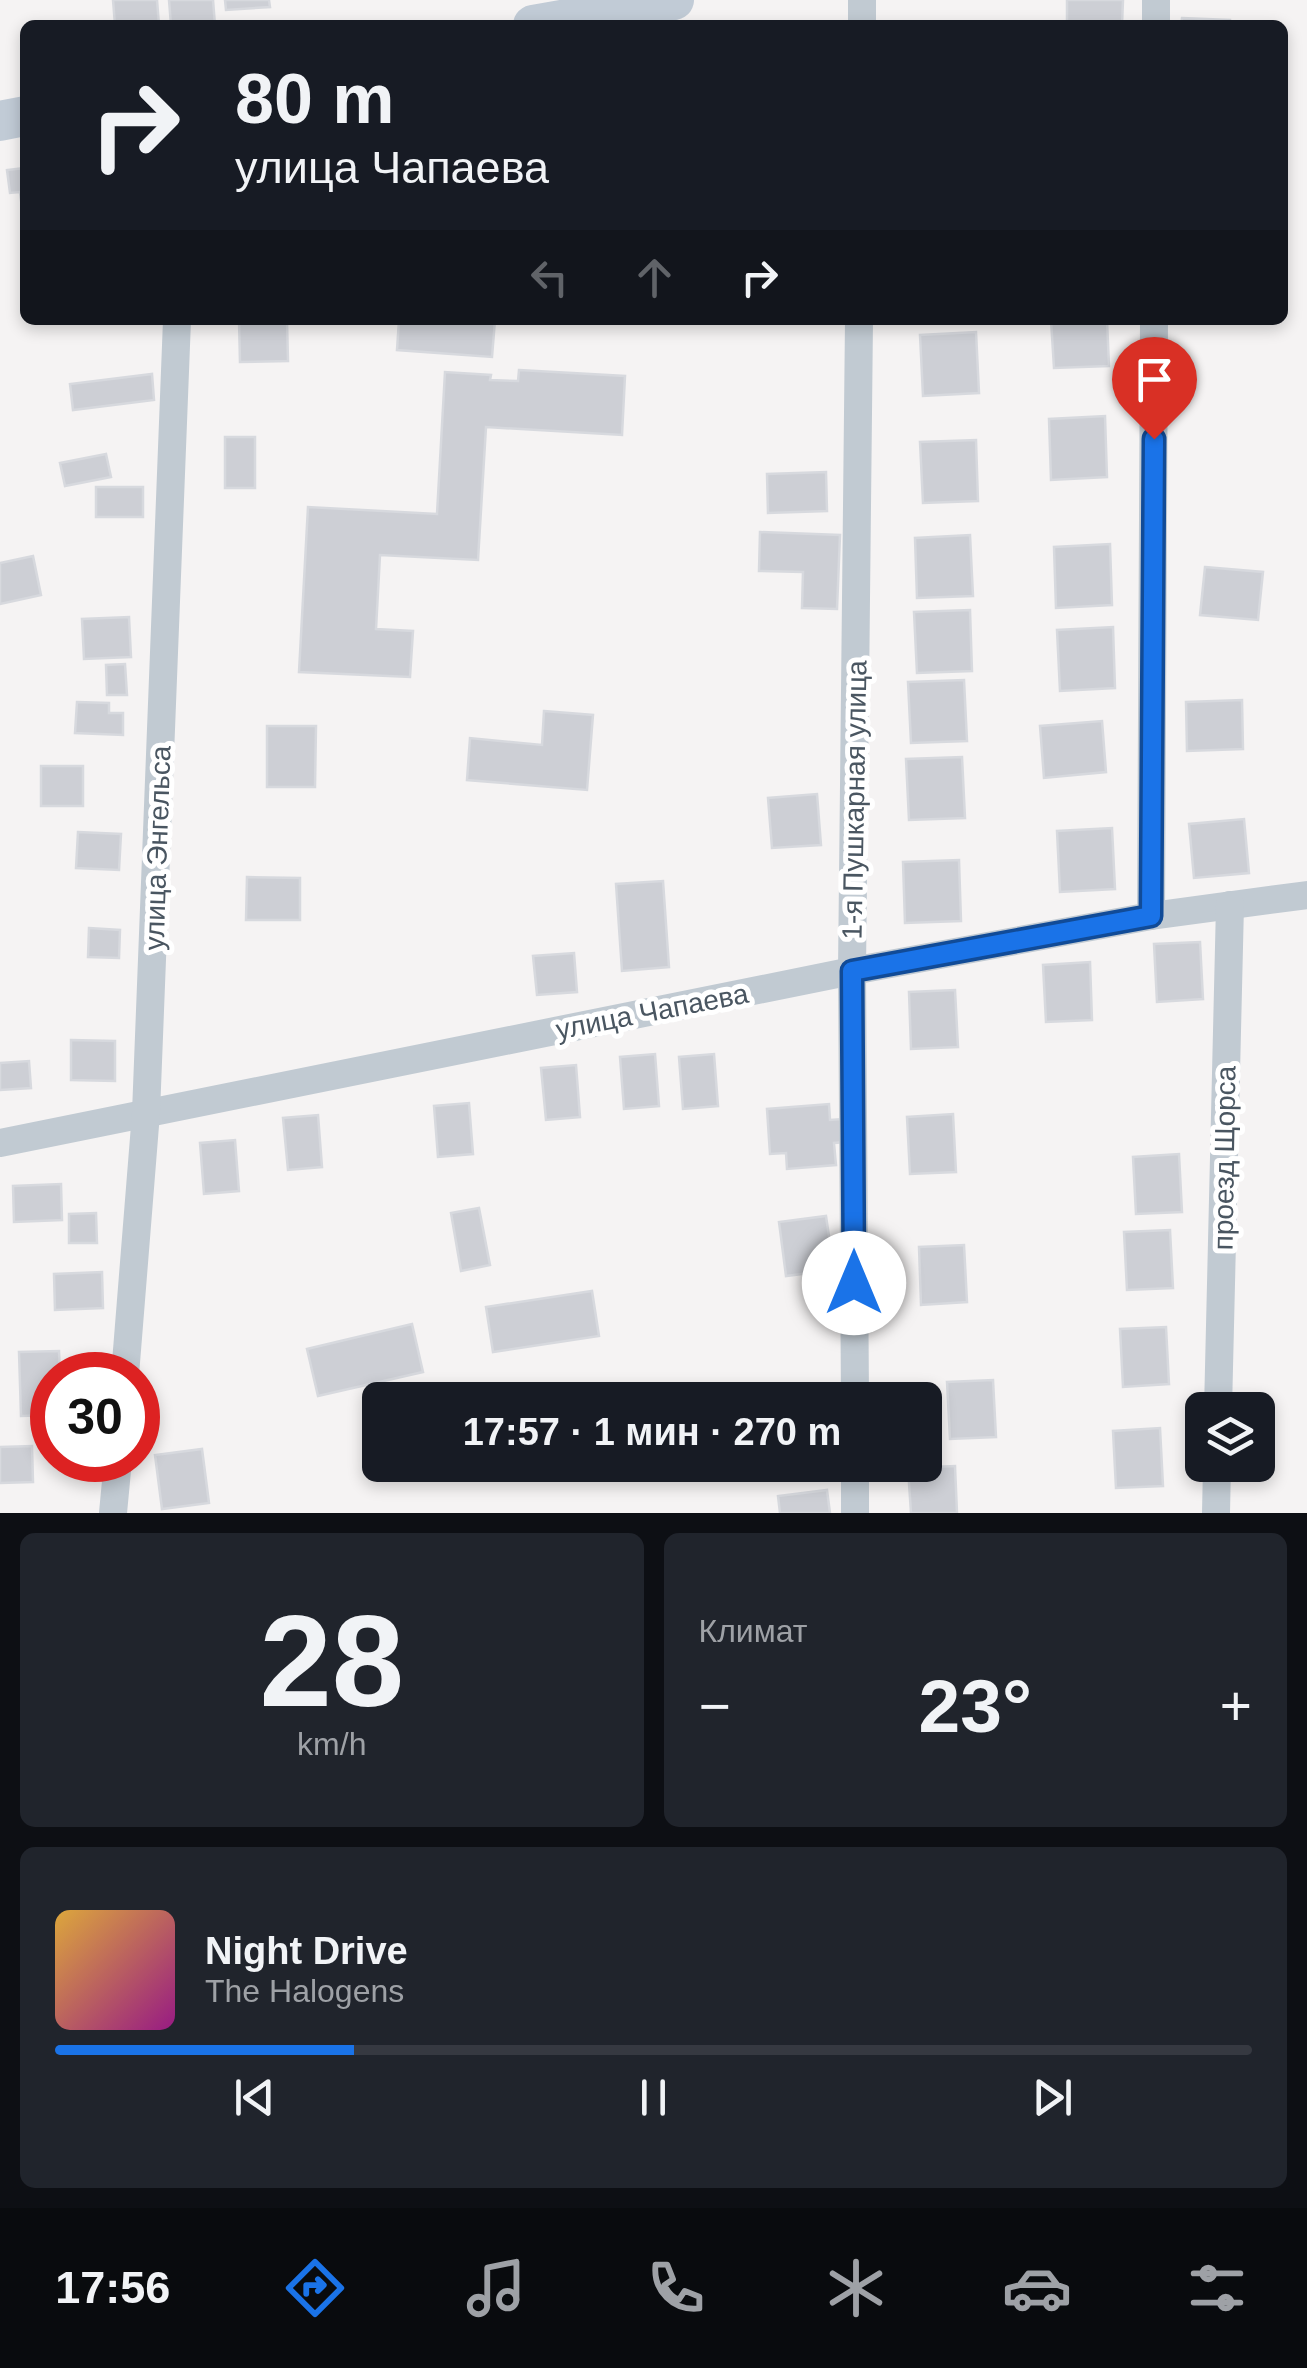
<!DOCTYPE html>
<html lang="ru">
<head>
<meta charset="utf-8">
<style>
	body { margin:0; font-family:Helvetica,sans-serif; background:#20242c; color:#f1f3f6; height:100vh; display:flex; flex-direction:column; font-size:38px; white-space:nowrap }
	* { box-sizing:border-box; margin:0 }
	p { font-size:32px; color:#9ea1a6 }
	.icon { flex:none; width:55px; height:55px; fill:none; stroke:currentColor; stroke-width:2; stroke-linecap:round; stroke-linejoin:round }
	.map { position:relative; height:1513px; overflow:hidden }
	.side { display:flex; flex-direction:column; gap:20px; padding:20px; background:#0d0f14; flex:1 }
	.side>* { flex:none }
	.guide { position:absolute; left:20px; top:20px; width:1268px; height:305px; border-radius:15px; box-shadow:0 5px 15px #0003; background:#171b24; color:#f1f3f6; overflow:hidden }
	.tools { position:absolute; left:1185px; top:1392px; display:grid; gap:20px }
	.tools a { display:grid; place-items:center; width:90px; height:90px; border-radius:15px; background:#171b24; box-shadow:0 5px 15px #0003; font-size:50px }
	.speed { position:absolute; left:30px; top:1352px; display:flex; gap:20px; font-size:50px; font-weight:700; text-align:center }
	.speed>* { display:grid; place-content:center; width:130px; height:130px; border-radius:50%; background:#171b24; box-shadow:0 5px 15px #0003; line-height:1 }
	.speed .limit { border:15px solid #d22; background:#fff; color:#111 }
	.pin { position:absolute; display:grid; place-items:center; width:85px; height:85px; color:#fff; margin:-102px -42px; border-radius:50% 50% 50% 0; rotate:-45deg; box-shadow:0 0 10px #0007 }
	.pin .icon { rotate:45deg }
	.me { position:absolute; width:110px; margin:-55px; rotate:0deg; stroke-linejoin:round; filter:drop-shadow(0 0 8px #0008) }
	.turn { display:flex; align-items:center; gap:35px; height:210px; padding:0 50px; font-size:45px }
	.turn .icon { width:130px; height:130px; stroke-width:2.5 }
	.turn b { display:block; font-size:70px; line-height:85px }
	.lanes { display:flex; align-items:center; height:95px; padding:0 50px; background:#0003; justify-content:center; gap:50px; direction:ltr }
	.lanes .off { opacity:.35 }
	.big { font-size:75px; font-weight:700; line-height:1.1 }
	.side .card { flex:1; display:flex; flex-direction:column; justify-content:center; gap:15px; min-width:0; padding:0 35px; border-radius:15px; background:#20242c }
	.side .dial { align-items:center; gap:0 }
	.dial b { font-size:130px; line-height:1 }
	.song { display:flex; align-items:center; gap:30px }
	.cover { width:120px; height:120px; border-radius:15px; background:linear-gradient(135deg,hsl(40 70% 55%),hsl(310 70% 35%)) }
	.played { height:10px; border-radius:5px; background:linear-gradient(90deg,#1a73e8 25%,#363941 25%) }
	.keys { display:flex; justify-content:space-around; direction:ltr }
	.heat { display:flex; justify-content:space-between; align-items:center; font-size:55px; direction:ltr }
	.side .tiles { flex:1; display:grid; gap:20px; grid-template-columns:1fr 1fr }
	.card:last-child { grid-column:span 2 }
	.trip { position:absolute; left:362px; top:1382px; width:580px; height:100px; border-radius:15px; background:#171b24; box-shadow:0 5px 15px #0003; font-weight:700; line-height:100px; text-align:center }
	.tab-bar { display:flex; height:160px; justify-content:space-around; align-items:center; background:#090b0e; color:#9ea1a6 }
	.tab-bar .icon { width:70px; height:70px }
	.tab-bar .current { color:#1a73e8 }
	.tab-bar b { font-size:45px; color:#f1f3f6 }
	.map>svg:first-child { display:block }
	.building { fill:#cdcfd5; stroke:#d7d9de; stroke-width:2.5 }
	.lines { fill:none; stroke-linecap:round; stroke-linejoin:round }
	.minor { stroke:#c1cad2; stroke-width:28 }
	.secondary { stroke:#c1cbd6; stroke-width:40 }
	.route-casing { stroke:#114b97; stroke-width:25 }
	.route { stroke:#1a73e8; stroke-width:18 }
	.labels { text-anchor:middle; stroke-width:10; stroke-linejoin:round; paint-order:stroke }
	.street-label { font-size:28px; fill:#4a5661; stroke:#fff }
</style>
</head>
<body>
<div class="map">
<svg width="1307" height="1513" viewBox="0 0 1307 1513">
	<rect width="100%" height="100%" fill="#f5f3f3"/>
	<g class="building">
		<polygon points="113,0 157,0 159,25 115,25"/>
		<polygon points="169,0 213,0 215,25 171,25"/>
		<polygon points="225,0 269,0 270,7 226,10"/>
		<polygon points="1067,0 1123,0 1122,25 1067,25"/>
		<polygon points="1182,18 1230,20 1230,25 1181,25"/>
		<polygon points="25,168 25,208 22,208 20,192 10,193 7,170"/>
		<polygon points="239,320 287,320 288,361 240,362"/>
		<polygon points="399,320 495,320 492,357 397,350"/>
		<polygon points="1051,320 1107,320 1109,366 1054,368"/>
		<polygon points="976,332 979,393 923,396 920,335"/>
		<polygon points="519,370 625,376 622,435 486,427 478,560 380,555 376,629 413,631 410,677 299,672 308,507 437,514 445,372 491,375 490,380 518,381"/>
		<polygon points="152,374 154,400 73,410 70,384"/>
		<polygon points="1105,416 1107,477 1051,480 1049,419"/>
		<rect x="225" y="437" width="30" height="51"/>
		<polygon points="976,440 978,501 923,503 920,442"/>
		<polygon points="106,454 111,477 65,486 60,463"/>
		<polygon points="826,472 827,511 768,513 767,474"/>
		<rect x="96" y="487" width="47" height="30"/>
		<polygon points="760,532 840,535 837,609 802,608 803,572 759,571"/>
		<polygon points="970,535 973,596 917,598 915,538"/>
		<polygon points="1110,544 1112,605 1056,608 1054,547"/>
		<polygon points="33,556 41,595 0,604 0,563"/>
		<polygon points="1205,567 1263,572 1258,620 1200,615"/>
		<polygon points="970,610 972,671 917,673 914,612"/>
		<polygon points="129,617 131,657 84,659 82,619"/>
		<polygon points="1113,627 1115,688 1060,691 1057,630"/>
		<polygon points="125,664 127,695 107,695 106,665"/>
		<polygon points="964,680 967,741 911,743 908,682"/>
		<polygon points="1242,700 1243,749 1187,751 1186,702"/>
		<polygon points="77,702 109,703 109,713 123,713 123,735 75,733"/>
		<polygon points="544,711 593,715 587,790 467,780 470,738 542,745"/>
		<polygon points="1102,721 1106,772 1044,778 1040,726"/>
		<polygon points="267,726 316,726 315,787 267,787"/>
		<polygon points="962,757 965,818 909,820 906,759"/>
		<rect x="41" y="766" width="42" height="40"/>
		<polygon points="817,794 821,845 772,848 768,798"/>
		<polygon points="1244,819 1249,873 1194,878 1189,824"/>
		<polygon points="1112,828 1115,889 1060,892 1057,831"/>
		<polygon points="78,832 121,834 119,870 76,868"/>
		<polygon points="959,860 961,921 905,923 903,862"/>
		<polygon points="247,877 300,878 300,920 246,920"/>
		<polygon points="663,881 669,967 622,971 616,884"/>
		<polygon points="89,928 120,930 119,958 88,957"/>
		<polygon points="1200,942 1203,999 1157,1002 1154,944"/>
		<polygon points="574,953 577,992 537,995 533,956"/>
		<polygon points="1090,962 1092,1020 1046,1022 1043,965"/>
		<polygon points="955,990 958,1047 911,1049 909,992"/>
		<polygon points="71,1040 115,1041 115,1081 71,1080"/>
		<polygon points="655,1054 659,1106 624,1109 620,1057"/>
		<polygon points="714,1054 718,1106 683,1109 679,1057"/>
		<polygon points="29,1061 31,1088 0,1090 0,1063"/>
		<polygon points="576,1065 580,1117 546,1120 541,1068"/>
		<polygon points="469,1103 473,1154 438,1157 434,1106"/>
		<polygon points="829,1104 830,1120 843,1119 845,1142 834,1143 836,1165 787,1169 786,1153 770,1154 767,1109"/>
		<polygon points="953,1114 956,1172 910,1174 907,1117"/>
		<polygon points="318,1115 322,1167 288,1170 283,1118"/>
		<polygon points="235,1140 239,1191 204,1194 200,1143"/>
		<polygon points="1179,1154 1182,1212 1136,1214 1133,1157"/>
		<polygon points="61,1184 62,1220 14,1222 13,1186"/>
		<polygon points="479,1208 490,1265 461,1271 451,1213"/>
		<polygon points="96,1213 97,1243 69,1243 69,1214"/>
		<polygon points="826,1216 834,1270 786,1276 779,1222"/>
		<polygon points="1170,1230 1173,1288 1127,1290 1124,1232"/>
		<polygon points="964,1245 967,1302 921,1305 919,1247"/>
		<polygon points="102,1272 103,1308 55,1310 54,1274"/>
		<polygon points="592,1291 599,1336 493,1352 486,1307"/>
		<polygon points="412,1324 423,1372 318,1396 307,1349"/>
		<polygon points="1166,1327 1169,1384 1123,1387 1120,1329"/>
		<polygon points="59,1351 60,1375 52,1375 52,1415 21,1416 19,1352"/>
		<polygon points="993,1380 996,1437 950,1439 947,1382"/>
		<polygon points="1160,1428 1163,1486 1116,1488 1113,1431"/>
		<polygon points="32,1446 33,1482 0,1483 0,1447"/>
		<polygon points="202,1449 209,1503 162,1509 155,1455"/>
		<polygon points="518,1465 702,1465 702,1467 518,1478"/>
		<polygon points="955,1466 957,1513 911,1513 908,1468"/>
		<polygon points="827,1490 830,1513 780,1513 778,1496"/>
	</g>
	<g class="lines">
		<g class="minor">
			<polyline points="862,25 862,0"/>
			<polyline points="1156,25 1156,0"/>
			<polyline points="1151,916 1154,320"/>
			<polyline points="0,1143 852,971 1151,916 1307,895"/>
			<polyline points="125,1375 146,1113 177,320"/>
			<polyline points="855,1400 852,971 859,320"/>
			<polyline points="1218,1410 1230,905"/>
			<polyline points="855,1465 855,1513"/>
			<polyline points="113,1513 118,1460"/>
			<polyline points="1216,1513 1217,1465"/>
		</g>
		<g class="secondary">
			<polyline points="533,25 674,0"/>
			<polyline points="0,121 25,116"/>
		</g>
	</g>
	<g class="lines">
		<defs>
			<polyline id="route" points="854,1283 852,971 1151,916 1154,439"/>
		</defs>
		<use href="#route" class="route-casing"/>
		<use href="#route" class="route"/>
	</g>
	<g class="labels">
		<g class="street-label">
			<text transform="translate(854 800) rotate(-89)" y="10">1-я Пушкарная улица</text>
			<text transform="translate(157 848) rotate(-88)" y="10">улица Энгельса</text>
			<text transform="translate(652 1011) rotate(-11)" y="10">улица Чапаева</text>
			<text transform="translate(1224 1158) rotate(-89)" y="10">проезд Щорса</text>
		</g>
	</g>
</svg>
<div class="tools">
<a><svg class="icon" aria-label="layers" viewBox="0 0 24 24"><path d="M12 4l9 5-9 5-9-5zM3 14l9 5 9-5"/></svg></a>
</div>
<div class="speed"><div class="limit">30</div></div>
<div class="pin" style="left:1154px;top:439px;background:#d93025"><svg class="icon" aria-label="arrive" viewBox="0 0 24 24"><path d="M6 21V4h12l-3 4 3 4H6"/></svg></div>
<svg class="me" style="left:854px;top:1283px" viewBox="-20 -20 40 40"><circle r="19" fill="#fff"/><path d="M0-13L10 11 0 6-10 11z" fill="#1a73e8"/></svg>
<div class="trip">17:57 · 1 мин · 270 m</div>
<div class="guide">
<div class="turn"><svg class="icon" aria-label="right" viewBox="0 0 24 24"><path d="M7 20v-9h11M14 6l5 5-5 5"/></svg><div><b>80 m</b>улица Чапаева</div></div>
<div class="lanes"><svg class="icon off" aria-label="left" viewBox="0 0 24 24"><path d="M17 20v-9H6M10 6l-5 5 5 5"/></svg><svg class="icon off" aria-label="ahead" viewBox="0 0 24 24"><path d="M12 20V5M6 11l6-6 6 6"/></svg><svg class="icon" aria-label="right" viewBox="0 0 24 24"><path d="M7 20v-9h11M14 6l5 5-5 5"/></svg></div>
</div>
</div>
<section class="side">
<div class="tiles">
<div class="card dial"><b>28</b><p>km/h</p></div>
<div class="card"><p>Климат</p>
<div class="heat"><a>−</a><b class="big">23°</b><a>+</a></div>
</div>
<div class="card">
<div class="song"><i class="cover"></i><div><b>Night Drive</b><p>The Halogens</p></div></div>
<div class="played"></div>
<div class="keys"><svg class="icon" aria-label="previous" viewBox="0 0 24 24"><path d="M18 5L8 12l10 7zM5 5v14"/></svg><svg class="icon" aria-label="pause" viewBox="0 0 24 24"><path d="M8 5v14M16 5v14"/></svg><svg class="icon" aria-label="next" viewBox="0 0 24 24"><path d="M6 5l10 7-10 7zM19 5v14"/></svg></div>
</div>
</div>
</section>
<nav class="tab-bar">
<b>17:56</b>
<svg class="icon current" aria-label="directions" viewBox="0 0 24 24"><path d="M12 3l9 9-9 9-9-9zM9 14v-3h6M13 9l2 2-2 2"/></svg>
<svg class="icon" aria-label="music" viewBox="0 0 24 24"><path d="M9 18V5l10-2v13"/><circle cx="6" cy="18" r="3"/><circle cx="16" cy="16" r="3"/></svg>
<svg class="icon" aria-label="phone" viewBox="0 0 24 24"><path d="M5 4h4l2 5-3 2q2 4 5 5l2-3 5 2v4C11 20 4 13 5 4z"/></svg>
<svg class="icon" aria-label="climate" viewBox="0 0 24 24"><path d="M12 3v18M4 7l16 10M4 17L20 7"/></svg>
<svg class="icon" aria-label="car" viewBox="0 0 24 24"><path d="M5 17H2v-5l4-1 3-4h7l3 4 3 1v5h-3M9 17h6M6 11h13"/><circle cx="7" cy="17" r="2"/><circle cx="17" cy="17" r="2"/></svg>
<svg class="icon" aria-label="filters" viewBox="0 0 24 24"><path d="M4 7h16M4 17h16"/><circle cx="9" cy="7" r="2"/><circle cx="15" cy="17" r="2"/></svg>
</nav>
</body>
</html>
